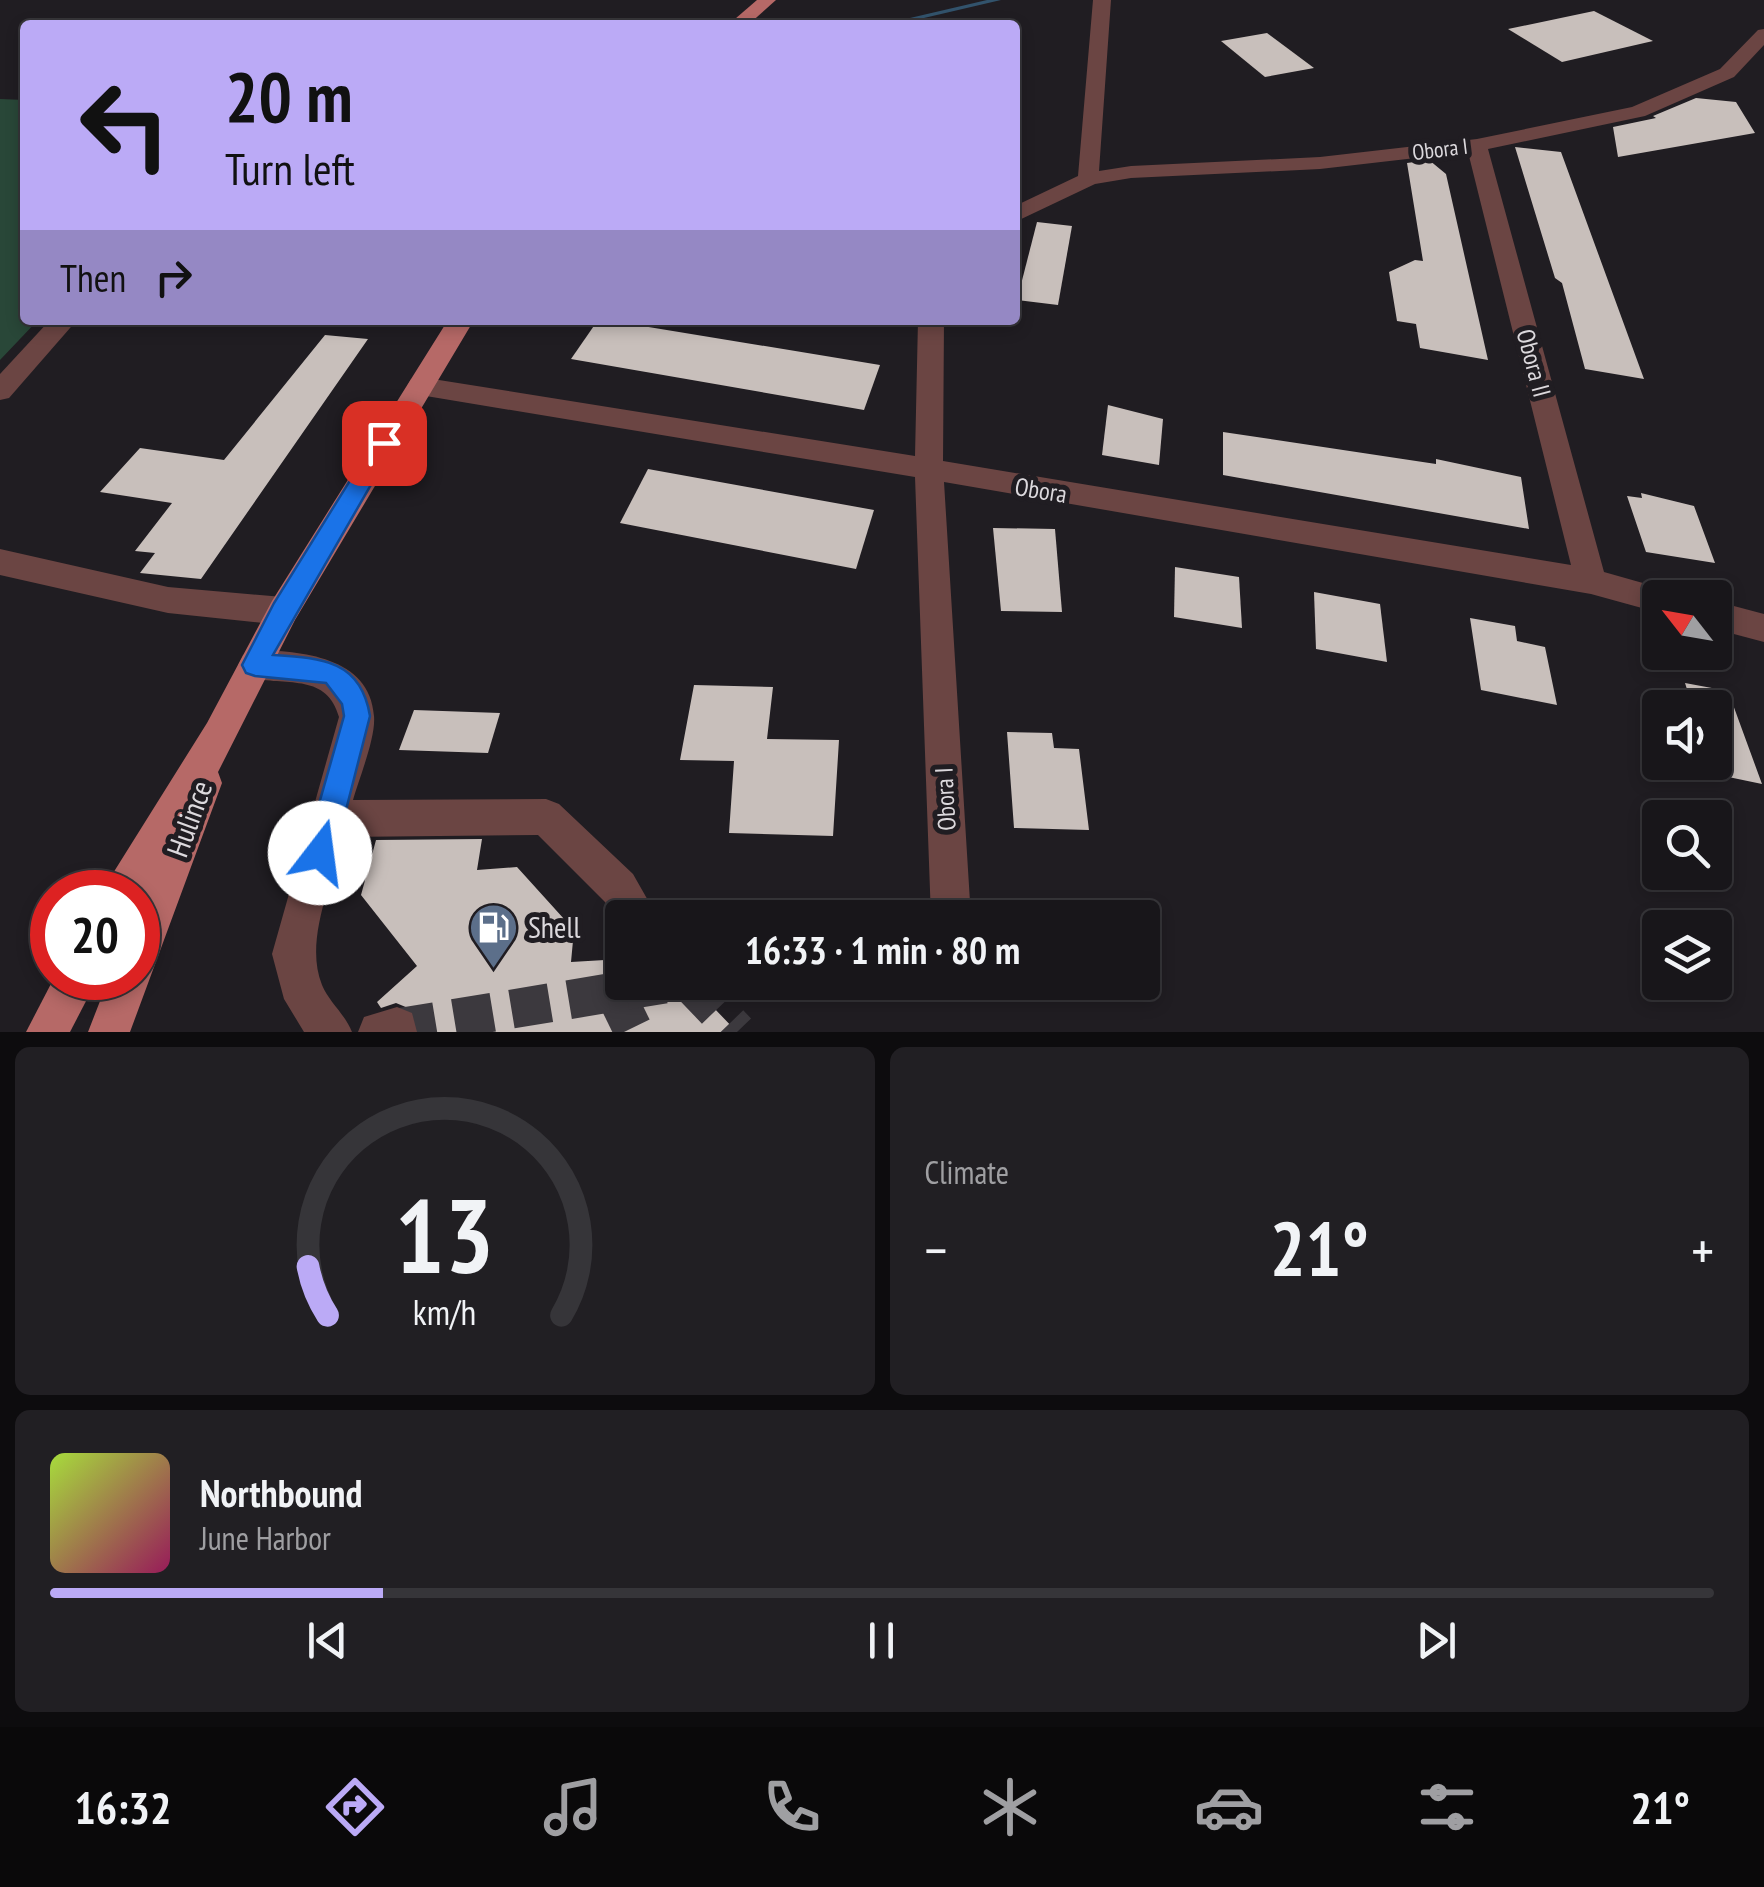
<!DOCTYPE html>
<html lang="en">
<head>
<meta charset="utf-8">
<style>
	body { margin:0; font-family:"PT Sans Narrow",sans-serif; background:#211f23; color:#f1f3f6; height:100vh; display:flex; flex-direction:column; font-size:38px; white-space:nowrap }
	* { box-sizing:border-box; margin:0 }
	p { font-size:32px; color:#9f9fa2 }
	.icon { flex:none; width:55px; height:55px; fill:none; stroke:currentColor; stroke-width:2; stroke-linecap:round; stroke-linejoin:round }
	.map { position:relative; height:1032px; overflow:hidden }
	.drawer { display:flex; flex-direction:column; gap:15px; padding:15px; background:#0d0c0e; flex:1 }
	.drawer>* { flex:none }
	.guide { position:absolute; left:20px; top:20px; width:1000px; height:305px; border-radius:10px; box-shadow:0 5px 15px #0003,0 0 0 2px #363539; background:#bbaaf6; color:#111; overflow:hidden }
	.needle { width:65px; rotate:301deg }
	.tools { position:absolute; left:1642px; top:580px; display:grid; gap:20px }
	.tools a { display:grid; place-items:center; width:90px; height:90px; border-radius:10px; background:#18161a; box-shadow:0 5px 15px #0003,0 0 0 2px #363539; font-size:50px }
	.speed { position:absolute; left:30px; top:870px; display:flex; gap:20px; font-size:50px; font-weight:700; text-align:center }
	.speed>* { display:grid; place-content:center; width:130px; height:130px; border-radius:50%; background:#18161a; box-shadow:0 5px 15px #0003,0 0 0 2px #363539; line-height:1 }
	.speed .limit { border:15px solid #d22; background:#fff; color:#111 }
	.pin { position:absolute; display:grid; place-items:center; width:85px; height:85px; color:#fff; margin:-42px; border-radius:20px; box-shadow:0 5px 15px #0006 }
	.me { position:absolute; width:110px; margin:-55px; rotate:15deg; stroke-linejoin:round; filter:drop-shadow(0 0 8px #0008) }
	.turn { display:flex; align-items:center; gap:35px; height:210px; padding:0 40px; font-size:45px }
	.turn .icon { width:130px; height:130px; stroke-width:2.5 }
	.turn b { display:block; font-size:70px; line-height:85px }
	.then { display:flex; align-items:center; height:95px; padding:0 40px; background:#0003; gap:20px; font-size:38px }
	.big { font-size:75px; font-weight:600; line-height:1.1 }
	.drawer .card { flex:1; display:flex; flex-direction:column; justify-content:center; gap:15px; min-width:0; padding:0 35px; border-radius:15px; background:#211f23 }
	.drawer .dial { align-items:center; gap:0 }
	.dial svg { height:260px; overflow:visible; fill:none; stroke:#363539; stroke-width:7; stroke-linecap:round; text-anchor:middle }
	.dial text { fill:#f1f3f6; stroke:none }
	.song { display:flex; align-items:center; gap:30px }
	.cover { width:120px; height:120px; border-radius:15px; background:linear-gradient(135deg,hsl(80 70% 55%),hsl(330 70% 35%)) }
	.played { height:10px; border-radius:5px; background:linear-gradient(90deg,#bbaaf6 20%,#363539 20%) }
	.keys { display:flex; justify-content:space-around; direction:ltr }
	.heat { display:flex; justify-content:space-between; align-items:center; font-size:55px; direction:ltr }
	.drawer .tiles { flex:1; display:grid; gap:15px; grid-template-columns:1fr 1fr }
	.card:last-child { grid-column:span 2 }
	.trip { position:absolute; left:605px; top:900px; width:555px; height:100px; border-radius:10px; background:#18161a; box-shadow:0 5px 15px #0003,0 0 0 2px #363539; font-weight:600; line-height:100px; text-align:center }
	.menu { display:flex; height:160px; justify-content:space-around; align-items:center; background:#0a090a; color:#9f9fa2 }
	.menu .icon { width:70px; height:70px }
	.menu .active { color:#bbaaf6 }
	.menu b { font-size:45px; color:#f1f3f6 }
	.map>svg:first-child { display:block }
	.green { fill:#294738 }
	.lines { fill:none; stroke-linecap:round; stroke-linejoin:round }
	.stream { fill:#32536c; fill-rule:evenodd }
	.building { fill:#c8bfbb }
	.minor-tunnel { stroke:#3c393e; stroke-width:39; stroke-dasharray:39 19; stroke-linecap:butt }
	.minor { fill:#6b4543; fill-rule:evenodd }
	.major { fill:#b66967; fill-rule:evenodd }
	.route { fill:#1a73e8; stroke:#114b97; stroke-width:2.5 }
	.labels { text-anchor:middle; stroke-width:10; stroke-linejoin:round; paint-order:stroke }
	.far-street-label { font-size:22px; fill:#dcd9dd; stroke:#201d22 }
	.street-label { font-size:25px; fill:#dcd9dd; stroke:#201d22 }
	.near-street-label { font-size:30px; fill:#dcd9dd; stroke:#201d22 }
	.near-poi-label { font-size:30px; fill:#dcd9dd; stroke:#201d22; text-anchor:start }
</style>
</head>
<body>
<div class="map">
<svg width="1764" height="1032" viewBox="0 0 1764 1032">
	<rect width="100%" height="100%" fill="#201d22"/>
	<polygon class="green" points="0,99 25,100 25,320 38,320 0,360"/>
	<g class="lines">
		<polygon class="stream" points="987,0 1001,0 894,25 880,25"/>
	</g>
	<g class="building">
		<polygon points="1594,11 1653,41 1562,62 1508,29"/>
		<polygon points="1267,33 1314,68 1265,77 1221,41"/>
		<polygon points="1696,98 1736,102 1755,133 1618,157 1613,127 1656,118 1653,116"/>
		<polygon points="1515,147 1561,152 1644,379 1585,369 1562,283 1555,278"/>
		<polygon points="1429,160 1446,174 1488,360 1420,348 1416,324 1397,321 1389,272 1415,260 1423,261 1407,163"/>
		<polygon points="1037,222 1072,226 1058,305 1017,300"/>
		<polygon points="598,320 606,320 880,365 864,410 571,359"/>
		<polygon points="325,335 368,339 201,579 140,573 155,553 135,551 172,503 100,492 140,448 224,460"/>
		<polygon points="1108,405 1163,419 1159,465 1102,455"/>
		<polygon points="1223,432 1436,464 1436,459 1521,477 1529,529 1223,475"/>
		<polygon points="648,469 874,510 856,569 620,523"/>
		<polygon points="1641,493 1694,506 1715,563 1646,552 1627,496 1642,498"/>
		<polygon points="993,528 1055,529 1062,612 1001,611"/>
		<polygon points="1175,567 1239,577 1242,628 1174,617"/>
		<polygon points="1314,592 1380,604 1387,662 1316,649"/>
		<polygon points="1470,618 1515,626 1517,641 1545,647 1557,705 1481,690"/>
		<polygon points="1685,683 1728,691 1762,784 1714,774 1710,762 1715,762 1715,708 1693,708"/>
		<polygon points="694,685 773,687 767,739 839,740 833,836 729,833 734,761 680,760"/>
		<polygon points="414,710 500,713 488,753 399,750"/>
		<polygon points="1007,732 1052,733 1054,748 1079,749 1089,830 1014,828"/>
		<polygon points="482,839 477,870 517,867 574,930 571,962 622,959 622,982 689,982 737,1032 420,1032 413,1010 396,1003 381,1008 377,1002 417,966 361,895 376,840"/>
	</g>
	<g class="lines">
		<g class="minor-tunnel">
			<polyline points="689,982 737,1032"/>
			<polyline points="615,993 634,1032"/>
			<polyline points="397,1028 676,982"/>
		</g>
		<g class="minor">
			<polygon points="1093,0 1111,0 1099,171 1131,166 1320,157 1477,139 1632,107 1720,69 1758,30 1764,29 1764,45 1734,77 1645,116 1488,149 1604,572 1671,591 1675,598 1660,598 1660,613 1591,594 944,482 971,918 931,918 915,477 420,395 411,393 407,386 411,379 420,377 915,456 918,320 944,320 943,461 1571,565 1468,152 1320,169 1131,178 1095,184 1015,222 1015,206 1078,176"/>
			<polygon points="50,320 77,320 9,398 0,400 0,374"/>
			<polygon points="0,549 168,587 283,597 294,601 299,611 294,621 283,625 168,613 0,575"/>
			<polygon points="1715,601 1764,614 1764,642 1715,629"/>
			<path d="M255,650c45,1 115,6 119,66 2,21 -15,63 -21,84l193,-1 13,5 74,70 25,44h-36v12l-17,-28 -67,-67 -194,2c-12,45 -40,104 -22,148 7,17 23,29 30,47h-48l-20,-33 -12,-45 67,-237c-13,-48 -60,-28 -96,-42l-5,-10 5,-10z"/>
			<polygon points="397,1007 412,1013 417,1032 358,1032 364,1017"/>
		</g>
		<g class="major">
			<polygon points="757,0 776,0 748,25 728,25"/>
			<polygon points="448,320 474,320 295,620 218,772 222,783 130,1032 88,1032 109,978 138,978 138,892 104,892 110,878 207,723 272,601"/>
			<polygon points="54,978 98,978 70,1032 26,1032"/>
		</g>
	</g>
	<path class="route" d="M384,435l11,8 -122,212c49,3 88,5 97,61l-35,137 -5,10 -10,5 -10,-5 -5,-10 39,-137 -2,-12 -16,-21 -71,-7 -9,-3 -4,-8 32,-62 103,-166z"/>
	<defs>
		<symbol id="fuel-pin" viewBox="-11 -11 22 30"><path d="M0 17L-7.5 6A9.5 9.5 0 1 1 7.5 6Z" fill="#5c6f8a" stroke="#201d22"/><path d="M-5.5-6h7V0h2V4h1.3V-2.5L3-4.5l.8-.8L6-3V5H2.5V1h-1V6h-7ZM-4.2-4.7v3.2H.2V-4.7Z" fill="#fff"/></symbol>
	</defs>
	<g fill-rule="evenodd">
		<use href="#fuel-pin" x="466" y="900" width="55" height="75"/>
	</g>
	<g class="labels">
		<g class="far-street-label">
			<text transform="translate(1440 149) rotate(-7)" y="8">Obora I</text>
		</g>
		<g class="street-label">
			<text transform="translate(1534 363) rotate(75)" y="9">Obora II</text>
			<text transform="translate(1041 490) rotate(9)" y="9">Obora</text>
			<text transform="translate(945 799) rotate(-93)" y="9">Obora I</text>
		</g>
		<g class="near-street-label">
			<text transform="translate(190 819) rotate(-70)" y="10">Hulince</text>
		</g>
		<g class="near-poi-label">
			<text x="528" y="938">Shell</text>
		</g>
	</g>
</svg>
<div class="tools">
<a><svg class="needle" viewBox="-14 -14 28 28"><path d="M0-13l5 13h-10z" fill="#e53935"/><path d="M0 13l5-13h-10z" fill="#9f9fa2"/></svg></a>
<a><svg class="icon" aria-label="sound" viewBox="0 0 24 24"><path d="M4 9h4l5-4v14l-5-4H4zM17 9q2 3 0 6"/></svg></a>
<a><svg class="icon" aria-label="search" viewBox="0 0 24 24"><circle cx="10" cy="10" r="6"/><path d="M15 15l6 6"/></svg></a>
<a><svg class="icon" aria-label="layers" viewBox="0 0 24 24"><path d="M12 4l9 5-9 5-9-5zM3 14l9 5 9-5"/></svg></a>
</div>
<div class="speed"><div class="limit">20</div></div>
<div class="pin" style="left:384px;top:443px;background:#d93025"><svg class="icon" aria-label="arrive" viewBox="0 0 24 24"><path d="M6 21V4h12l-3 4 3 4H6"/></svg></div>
<svg class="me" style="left:320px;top:853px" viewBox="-20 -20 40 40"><circle r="19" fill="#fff"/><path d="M0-13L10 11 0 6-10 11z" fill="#1a73e8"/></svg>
<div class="trip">16:33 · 1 min · 80 m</div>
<div class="guide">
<div class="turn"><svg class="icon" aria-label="left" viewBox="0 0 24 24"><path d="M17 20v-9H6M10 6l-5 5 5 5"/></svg><div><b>20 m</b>Turn left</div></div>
<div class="then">Then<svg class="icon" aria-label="right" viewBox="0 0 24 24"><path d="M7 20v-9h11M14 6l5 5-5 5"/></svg></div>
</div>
</div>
<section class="drawer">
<div class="tiles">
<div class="card dial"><svg viewBox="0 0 100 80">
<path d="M14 69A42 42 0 1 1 86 69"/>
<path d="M14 69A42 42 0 0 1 8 54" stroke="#bbaaf6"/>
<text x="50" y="56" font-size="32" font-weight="700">13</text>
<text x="50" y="72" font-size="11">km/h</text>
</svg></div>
<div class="card"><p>Climate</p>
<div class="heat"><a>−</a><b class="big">21°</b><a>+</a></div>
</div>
<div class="card">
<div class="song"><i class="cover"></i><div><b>Northbound</b><p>June Harbor</p></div></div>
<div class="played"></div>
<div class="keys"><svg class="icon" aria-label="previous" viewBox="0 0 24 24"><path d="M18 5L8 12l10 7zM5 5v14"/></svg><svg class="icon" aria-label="pause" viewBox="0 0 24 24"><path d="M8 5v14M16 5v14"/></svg><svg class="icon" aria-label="next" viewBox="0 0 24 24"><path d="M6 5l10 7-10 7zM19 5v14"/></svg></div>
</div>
</div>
</section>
<nav class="menu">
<b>16:32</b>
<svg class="icon active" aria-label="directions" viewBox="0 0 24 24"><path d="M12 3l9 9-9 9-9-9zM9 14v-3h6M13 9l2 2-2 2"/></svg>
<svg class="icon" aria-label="music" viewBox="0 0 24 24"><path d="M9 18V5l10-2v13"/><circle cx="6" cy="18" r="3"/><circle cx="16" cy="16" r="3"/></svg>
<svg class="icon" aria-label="phone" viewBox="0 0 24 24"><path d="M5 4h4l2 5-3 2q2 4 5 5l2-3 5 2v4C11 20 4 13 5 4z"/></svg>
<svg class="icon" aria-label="climate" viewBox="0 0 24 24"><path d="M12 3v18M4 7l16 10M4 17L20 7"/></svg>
<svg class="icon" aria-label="car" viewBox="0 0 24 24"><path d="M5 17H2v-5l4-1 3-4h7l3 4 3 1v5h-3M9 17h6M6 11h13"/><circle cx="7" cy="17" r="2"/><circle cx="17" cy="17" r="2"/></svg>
<svg class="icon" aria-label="filters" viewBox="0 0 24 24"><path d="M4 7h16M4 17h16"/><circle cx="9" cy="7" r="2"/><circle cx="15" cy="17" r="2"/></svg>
<b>21°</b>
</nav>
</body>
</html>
